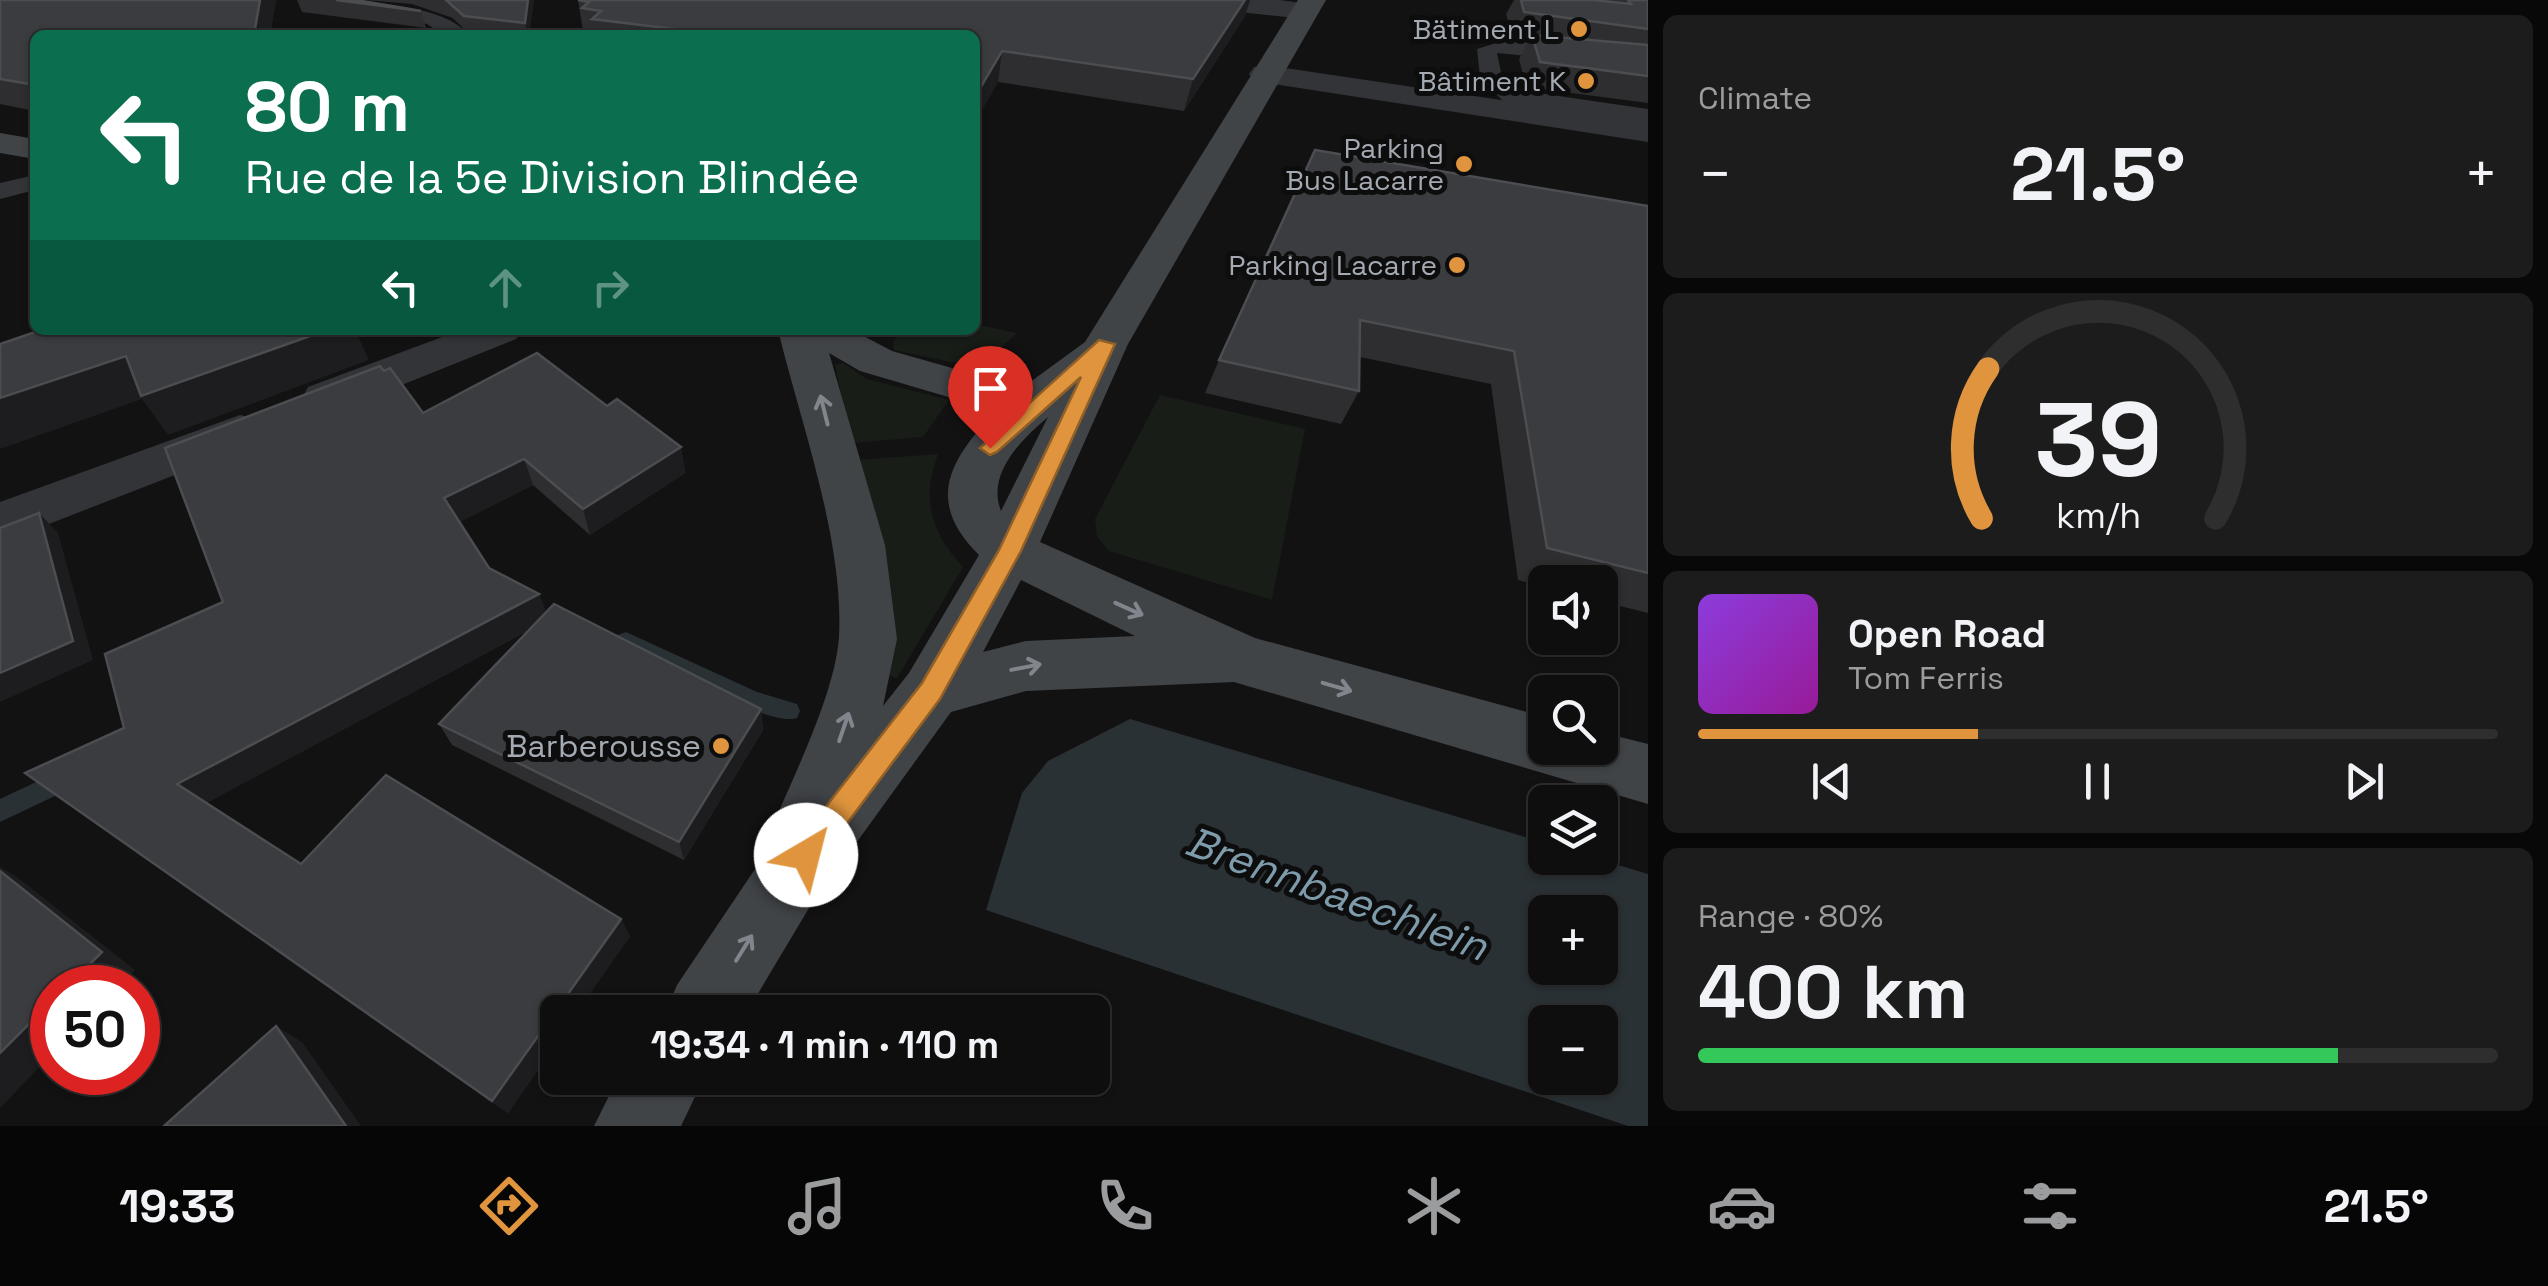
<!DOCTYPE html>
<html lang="en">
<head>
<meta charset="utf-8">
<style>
	body { margin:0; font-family:"Space Grotesk",sans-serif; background:#1c1c1c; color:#f1f3f6; height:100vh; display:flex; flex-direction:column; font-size:38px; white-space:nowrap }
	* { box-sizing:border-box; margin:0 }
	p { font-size:32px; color:#9b9c9e }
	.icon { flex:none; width:55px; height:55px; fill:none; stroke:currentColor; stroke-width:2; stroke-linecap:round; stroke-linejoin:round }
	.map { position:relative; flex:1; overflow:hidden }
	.details { display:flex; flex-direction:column; gap:15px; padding:15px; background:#080808; width:900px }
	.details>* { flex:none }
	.guide { position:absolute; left:30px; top:30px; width:950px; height:305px; border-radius:15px; box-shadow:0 2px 8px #0004,0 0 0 2px #2e2e2e; background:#0b6e4f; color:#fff; overflow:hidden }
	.tools { position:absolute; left:1528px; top:565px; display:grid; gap:20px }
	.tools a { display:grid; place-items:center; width:90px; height:90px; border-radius:15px; background:#0e0e0e; box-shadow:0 2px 8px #0004,0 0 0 2px #2e2e2e; font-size:50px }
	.speed { position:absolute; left:30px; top:965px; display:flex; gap:20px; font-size:50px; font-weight:700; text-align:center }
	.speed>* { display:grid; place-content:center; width:130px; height:130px; border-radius:50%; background:#0e0e0e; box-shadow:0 2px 8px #0004,0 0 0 2px #2e2e2e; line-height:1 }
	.speed .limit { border:15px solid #d22; background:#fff; color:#111 }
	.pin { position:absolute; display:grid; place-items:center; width:85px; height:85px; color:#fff; margin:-102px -42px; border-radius:50% 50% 50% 0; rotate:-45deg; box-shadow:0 0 10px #0007 }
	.pin .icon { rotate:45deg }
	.me { position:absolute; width:110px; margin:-55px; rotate:37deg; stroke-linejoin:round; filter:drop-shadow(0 0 8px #0008) }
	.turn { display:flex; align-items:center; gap:35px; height:210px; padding:0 50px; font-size:45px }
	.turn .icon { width:130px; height:130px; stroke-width:2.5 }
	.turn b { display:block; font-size:70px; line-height:85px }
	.lanes { display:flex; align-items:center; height:95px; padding:0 50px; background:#0003; justify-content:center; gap:50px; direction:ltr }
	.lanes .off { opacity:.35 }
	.big { font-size:75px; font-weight:800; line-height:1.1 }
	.details .card { flex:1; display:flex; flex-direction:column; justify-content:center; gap:15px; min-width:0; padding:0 35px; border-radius:15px; background:#1c1c1c }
	.details .dial { align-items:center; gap:0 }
	.dial svg { height:260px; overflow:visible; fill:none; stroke:#2e2e2e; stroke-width:7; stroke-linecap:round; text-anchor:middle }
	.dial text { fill:#f1f3f6; stroke:none }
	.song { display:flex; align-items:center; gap:30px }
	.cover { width:120px; height:120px; border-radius:15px; background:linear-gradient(135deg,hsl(270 70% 55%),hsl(300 70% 35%)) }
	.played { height:10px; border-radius:5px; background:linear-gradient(90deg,#df943d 35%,#2e2e2e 35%) }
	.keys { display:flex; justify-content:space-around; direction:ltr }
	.heat { display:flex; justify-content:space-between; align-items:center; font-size:55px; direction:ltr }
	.charge { height:15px; border-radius:8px; background:linear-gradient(90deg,#34c759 80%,#2e2e2e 0) }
	.trip { position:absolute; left:540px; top:995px; width:570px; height:100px; border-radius:15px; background:#0e0e0e; box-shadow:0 2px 8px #0004,0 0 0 2px #2e2e2e; font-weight:800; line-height:100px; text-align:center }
	.tab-bar { display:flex; height:160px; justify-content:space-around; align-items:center; background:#060606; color:#9b9c9e }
	.tab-bar .icon { width:70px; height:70px }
	.tab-bar .current { color:#df943d }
	.tab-bar b { font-size:45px; color:#f1f3f6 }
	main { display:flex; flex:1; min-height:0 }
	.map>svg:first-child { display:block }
	.green { fill:#181d18 }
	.water { fill:#293135; fill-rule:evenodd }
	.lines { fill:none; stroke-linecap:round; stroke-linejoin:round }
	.stream { fill:#293135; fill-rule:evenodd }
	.lane { fill:#333438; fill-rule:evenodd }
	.street { fill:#333438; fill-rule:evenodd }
	.secondary { fill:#414447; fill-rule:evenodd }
	.wall { fill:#2e2e31 }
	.shaded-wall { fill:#1d1d1f }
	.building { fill:#3b3c3f; stroke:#4b4d51; stroke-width:2.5 }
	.oneway { stroke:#81868d }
	.route { fill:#df943d; stroke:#916028; stroke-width:2.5 }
	.poi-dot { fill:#df943d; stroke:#0d0d0e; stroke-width:4 }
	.labels { text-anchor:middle; stroke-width:10; stroke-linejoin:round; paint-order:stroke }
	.far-poi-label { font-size:28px; fill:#a4aab2; stroke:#0d0d0e; text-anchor:end }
	.poi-label { font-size:32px; fill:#a4aab2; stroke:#0d0d0e; text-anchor:end }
	.near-water-label { font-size:42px; font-style:italic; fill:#7e9bab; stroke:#0d0d0e }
</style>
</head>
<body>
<main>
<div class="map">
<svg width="1648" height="1126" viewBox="0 0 1648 1126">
	<rect width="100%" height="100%" fill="#121213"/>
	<g class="green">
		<polygon points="975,324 1017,333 979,368 894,350 893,341 906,330 975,330"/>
		<polygon points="843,363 867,379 949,400 923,437 852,443 835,365"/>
		<polygon points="1160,395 1305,429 1272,600 1109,551 1097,536 1095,519"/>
		<path d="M938,454c-17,45 -7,79 25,113l-66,111 -15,-5 -25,-213z"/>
	</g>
	<path class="water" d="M1130,719l415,124v15h49l54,16v252h-20l-642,-216 36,-117 26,-32zM1545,912h55v56h-55zM1600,1022v56h-55v-56z"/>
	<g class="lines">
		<g class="stream">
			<path d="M626,632l131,60 40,12 3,7 -3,7c-27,10 -147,-56 -179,-71l-3,-6 3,-6z"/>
			<polygon points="68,767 76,770 80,778 76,786 0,822 0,799"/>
		</g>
		<g class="lane">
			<path d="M303,0c41,0 132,1 162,31l-1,4h-20l-17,-11 -115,-18z"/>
			<polygon points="1509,39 1648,55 1648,67 1497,53 1502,77 1517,90 1648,109 1648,123 1503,101 1480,77 1477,49"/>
			<polygon points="35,175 35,190 0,199 0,183"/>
		</g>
		<g class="street">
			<polygon points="1187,0 1280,0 1315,5 1319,11 1305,19 1201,8"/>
			<polygon points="1265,65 1648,122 1648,142 1254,81 1249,74 1254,67"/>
			<polygon points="461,330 523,330 516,339 342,409 325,413 308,409 302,398 308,387"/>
			<polygon points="240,415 257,419 264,431 257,443 0,543 0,502"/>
		</g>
		<g class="secondary">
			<path d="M1298,0h28l-198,344 -88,198 215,96 290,79v31h55v-16l48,12v60l-414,-122 -208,9 -75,21 -142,196 -62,104h-81l11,-27 101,-150 -5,-10c22,-52 62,-132 66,-188 5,-97 -38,-213 -61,-307h74l40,21 130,37 63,-46zM829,353l31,18 136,40c-46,48 -72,90 -17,144l-70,118 -26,33 14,-67 -12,-94zM1048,417l-47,94c-15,-37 21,-72 47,-94zM1021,580l114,56 -109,5 -43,11z"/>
			<polygon points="0,133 35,139 35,159 0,153"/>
			<polygon points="618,1078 704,1078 681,1126 594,1126"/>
		</g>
	</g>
	<g class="wall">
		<polygon points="0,0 276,0 270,35 35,35 35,111 0,104"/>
		<polygon points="297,0 356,0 421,11 426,28 302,12"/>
		<polygon points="366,0 534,0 529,35 483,35 468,33 453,18 412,4"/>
		<polygon points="578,0 1250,0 1245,16 1184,111 998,82 975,35 587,35 586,31 583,31"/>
		<polygon points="1514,0 1648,0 1648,103 1526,87 1519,59 1530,38 1512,36 1506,14"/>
		<polygon points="1648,206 1648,613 1600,601 1600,582 1545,582 1545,587 1518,580 1491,384 1360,357 1359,391 1341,424 1205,393 1219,360"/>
		<polygon points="607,406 681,447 685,473 590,535 533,485 459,522 489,568 539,594 546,612 761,709 763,730 684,860 452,745 439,724 529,630 206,803 301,864 621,919 630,937 558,1012 558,1041 508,1113 55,795 124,728 223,602 423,413"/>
	</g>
	<g class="shaded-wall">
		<polygon points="260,0 276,0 270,35 254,35"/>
		<polygon points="528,0 534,0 529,35 527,35 525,23"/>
		<polygon points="1245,0 1250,0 1245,16 1184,111 1193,79"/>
		<polygon points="1002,51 998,82 975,123 975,97"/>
		<polygon points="327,330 355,330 369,360 168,435 142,399 0,449 0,398 126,356"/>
		<polygon points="681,447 685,473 590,535 583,509"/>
		<polygon points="524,459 533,485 456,524 444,498"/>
		<polygon points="39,513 58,533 93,660 0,702 0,673"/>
		<polygon points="539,594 549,619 201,806 177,784"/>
		<polygon points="761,709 763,730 684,860 679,842"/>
		<polygon points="0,867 17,877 135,970 118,988 66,988 0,871"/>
		<polygon points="621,919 630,937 577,1012 558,1012 558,1041 508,1113 492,1101"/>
		<polygon points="52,1001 52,1054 0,1108 0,1053"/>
		<polygon points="276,1026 302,1042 361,1126 346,1126"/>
	</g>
	<g class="building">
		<polygon points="0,0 260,0 254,35 35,35 35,85 0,79"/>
		<polygon points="336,0 356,0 421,11"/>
		<polygon points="446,0 528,0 525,23 464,16"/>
		<polygon points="578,0 1245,0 1193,79 1002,51 975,97 975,35 724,35 592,19 601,11 582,8 589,2"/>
		<polygon points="1521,0 1593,0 1631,4 1628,0 1648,0 1648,29 1524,12"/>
		<polygon points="1532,35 1648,45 1648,76 1540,62"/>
		<polygon points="1315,150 1648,206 1648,573 1547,548 1514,351 1360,320 1359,391 1219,360"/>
		<polygon points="41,330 327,330 141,396 126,356 0,398 0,344"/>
		<polygon points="537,353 607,406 617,399 681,447 583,509 524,459 444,498 489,568 539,594 177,784 301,864 386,775 621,919 492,1101 25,773 124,728 105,654 223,602 165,448 380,366 384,371 390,368 423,413"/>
		<polygon points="39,513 73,641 0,673 0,528"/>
		<polygon points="554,604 761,709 679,842 439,724"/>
		<polygon points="0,871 102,952 66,988 52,988 52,1001 0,1053"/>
		<polygon points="276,1026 346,1126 164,1126"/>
	</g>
	<defs><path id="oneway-shaft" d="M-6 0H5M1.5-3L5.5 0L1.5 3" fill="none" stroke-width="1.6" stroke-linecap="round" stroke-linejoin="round" transform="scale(2.5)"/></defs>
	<g class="oneway">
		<use href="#oneway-shaft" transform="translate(824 410) rotate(-104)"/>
		<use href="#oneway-shaft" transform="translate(1129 609) rotate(24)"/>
		<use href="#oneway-shaft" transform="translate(1026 667) rotate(-11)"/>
		<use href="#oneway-shaft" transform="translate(1337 687) rotate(16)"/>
		<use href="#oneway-shaft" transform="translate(844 727) rotate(-71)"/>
		<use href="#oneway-shaft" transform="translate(744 948) rotate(-58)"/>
	</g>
	<polygon class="route" points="1099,340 1115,344 1021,551 940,699 816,865 806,869 796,865 792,855 796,845 922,683 999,550 1081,377 997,452 990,455 980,448"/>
	<g class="poi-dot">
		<circle cx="1579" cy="29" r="10"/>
		<circle cx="1586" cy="81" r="10"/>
		<circle cx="1464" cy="164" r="10"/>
		<circle cx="1457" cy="265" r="10"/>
		<circle cx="721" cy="746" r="10"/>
	</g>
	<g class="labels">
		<g class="far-poi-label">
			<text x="1559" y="39">Bätiment L</text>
			<text x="1566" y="91">Bâtiment K</text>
			<text x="1444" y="158">Parking<tspan x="1444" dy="32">Bus Lacarre</tspan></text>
			<text x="1437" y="275">Parking Lacarre</text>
		</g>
		<g class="poi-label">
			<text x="701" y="757">Barberousse</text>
		</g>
		<g class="near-water-label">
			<text transform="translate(1337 893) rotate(20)" y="15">Brennbaechlein</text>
		</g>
	</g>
</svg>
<div class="tools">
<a><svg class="icon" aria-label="sound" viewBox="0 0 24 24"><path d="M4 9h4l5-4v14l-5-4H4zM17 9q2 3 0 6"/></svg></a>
<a><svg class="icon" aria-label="search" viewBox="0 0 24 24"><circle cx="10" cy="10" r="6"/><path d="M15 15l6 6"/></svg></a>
<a><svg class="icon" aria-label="layers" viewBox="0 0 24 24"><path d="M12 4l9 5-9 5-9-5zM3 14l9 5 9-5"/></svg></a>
<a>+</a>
<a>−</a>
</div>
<div class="speed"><div class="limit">50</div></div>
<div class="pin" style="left:990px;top:448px;background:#d93025"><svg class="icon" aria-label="arrive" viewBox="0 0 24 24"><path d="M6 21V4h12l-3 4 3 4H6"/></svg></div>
<svg class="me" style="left:806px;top:855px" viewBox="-20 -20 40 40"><circle r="19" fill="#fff"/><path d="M0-13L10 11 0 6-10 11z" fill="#df943d"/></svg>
<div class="trip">19:34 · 1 min · 110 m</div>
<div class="guide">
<div class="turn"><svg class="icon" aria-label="left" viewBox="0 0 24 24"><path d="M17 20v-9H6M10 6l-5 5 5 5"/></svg><div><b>80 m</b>Rue de la 5e Division Blindée</div></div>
<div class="lanes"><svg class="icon" aria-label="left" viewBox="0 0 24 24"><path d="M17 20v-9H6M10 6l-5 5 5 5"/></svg><svg class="icon off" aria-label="ahead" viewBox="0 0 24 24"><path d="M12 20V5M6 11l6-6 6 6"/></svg><svg class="icon off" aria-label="right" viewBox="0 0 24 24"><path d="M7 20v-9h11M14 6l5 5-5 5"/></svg></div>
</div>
</div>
<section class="details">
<div class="card"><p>Climate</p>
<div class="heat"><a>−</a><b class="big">21.5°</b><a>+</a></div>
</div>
<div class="card dial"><svg viewBox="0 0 100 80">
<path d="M14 69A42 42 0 1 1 86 69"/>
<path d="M14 69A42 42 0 0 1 16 23" stroke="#df943d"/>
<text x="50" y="56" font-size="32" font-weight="700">39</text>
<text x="50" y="72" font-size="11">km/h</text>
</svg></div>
<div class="card">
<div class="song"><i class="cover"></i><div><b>Open Road</b><p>Tom Ferris</p></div></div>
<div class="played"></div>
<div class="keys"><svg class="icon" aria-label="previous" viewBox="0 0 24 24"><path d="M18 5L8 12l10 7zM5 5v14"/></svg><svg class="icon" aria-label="pause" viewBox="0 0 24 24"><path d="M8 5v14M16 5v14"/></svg><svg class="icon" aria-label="next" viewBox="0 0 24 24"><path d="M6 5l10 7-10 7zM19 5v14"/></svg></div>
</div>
<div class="card"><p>Range · 80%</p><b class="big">400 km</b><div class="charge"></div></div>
</section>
</main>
<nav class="tab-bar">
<b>19:33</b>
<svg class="icon current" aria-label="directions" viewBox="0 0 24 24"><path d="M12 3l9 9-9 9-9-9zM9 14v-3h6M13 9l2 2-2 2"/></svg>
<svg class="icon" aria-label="music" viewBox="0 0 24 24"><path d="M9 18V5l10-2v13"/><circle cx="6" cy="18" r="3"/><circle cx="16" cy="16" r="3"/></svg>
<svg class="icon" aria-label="phone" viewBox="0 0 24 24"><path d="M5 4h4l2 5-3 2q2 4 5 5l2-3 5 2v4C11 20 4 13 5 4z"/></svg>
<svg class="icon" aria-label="climate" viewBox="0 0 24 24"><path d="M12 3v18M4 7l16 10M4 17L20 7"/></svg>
<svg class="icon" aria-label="car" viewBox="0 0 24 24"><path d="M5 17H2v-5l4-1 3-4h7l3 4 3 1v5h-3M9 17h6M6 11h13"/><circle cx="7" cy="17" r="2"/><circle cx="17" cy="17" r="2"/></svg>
<svg class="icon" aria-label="filters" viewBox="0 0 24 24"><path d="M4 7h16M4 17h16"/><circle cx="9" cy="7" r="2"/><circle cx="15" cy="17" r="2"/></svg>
<b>21.5°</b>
</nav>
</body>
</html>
